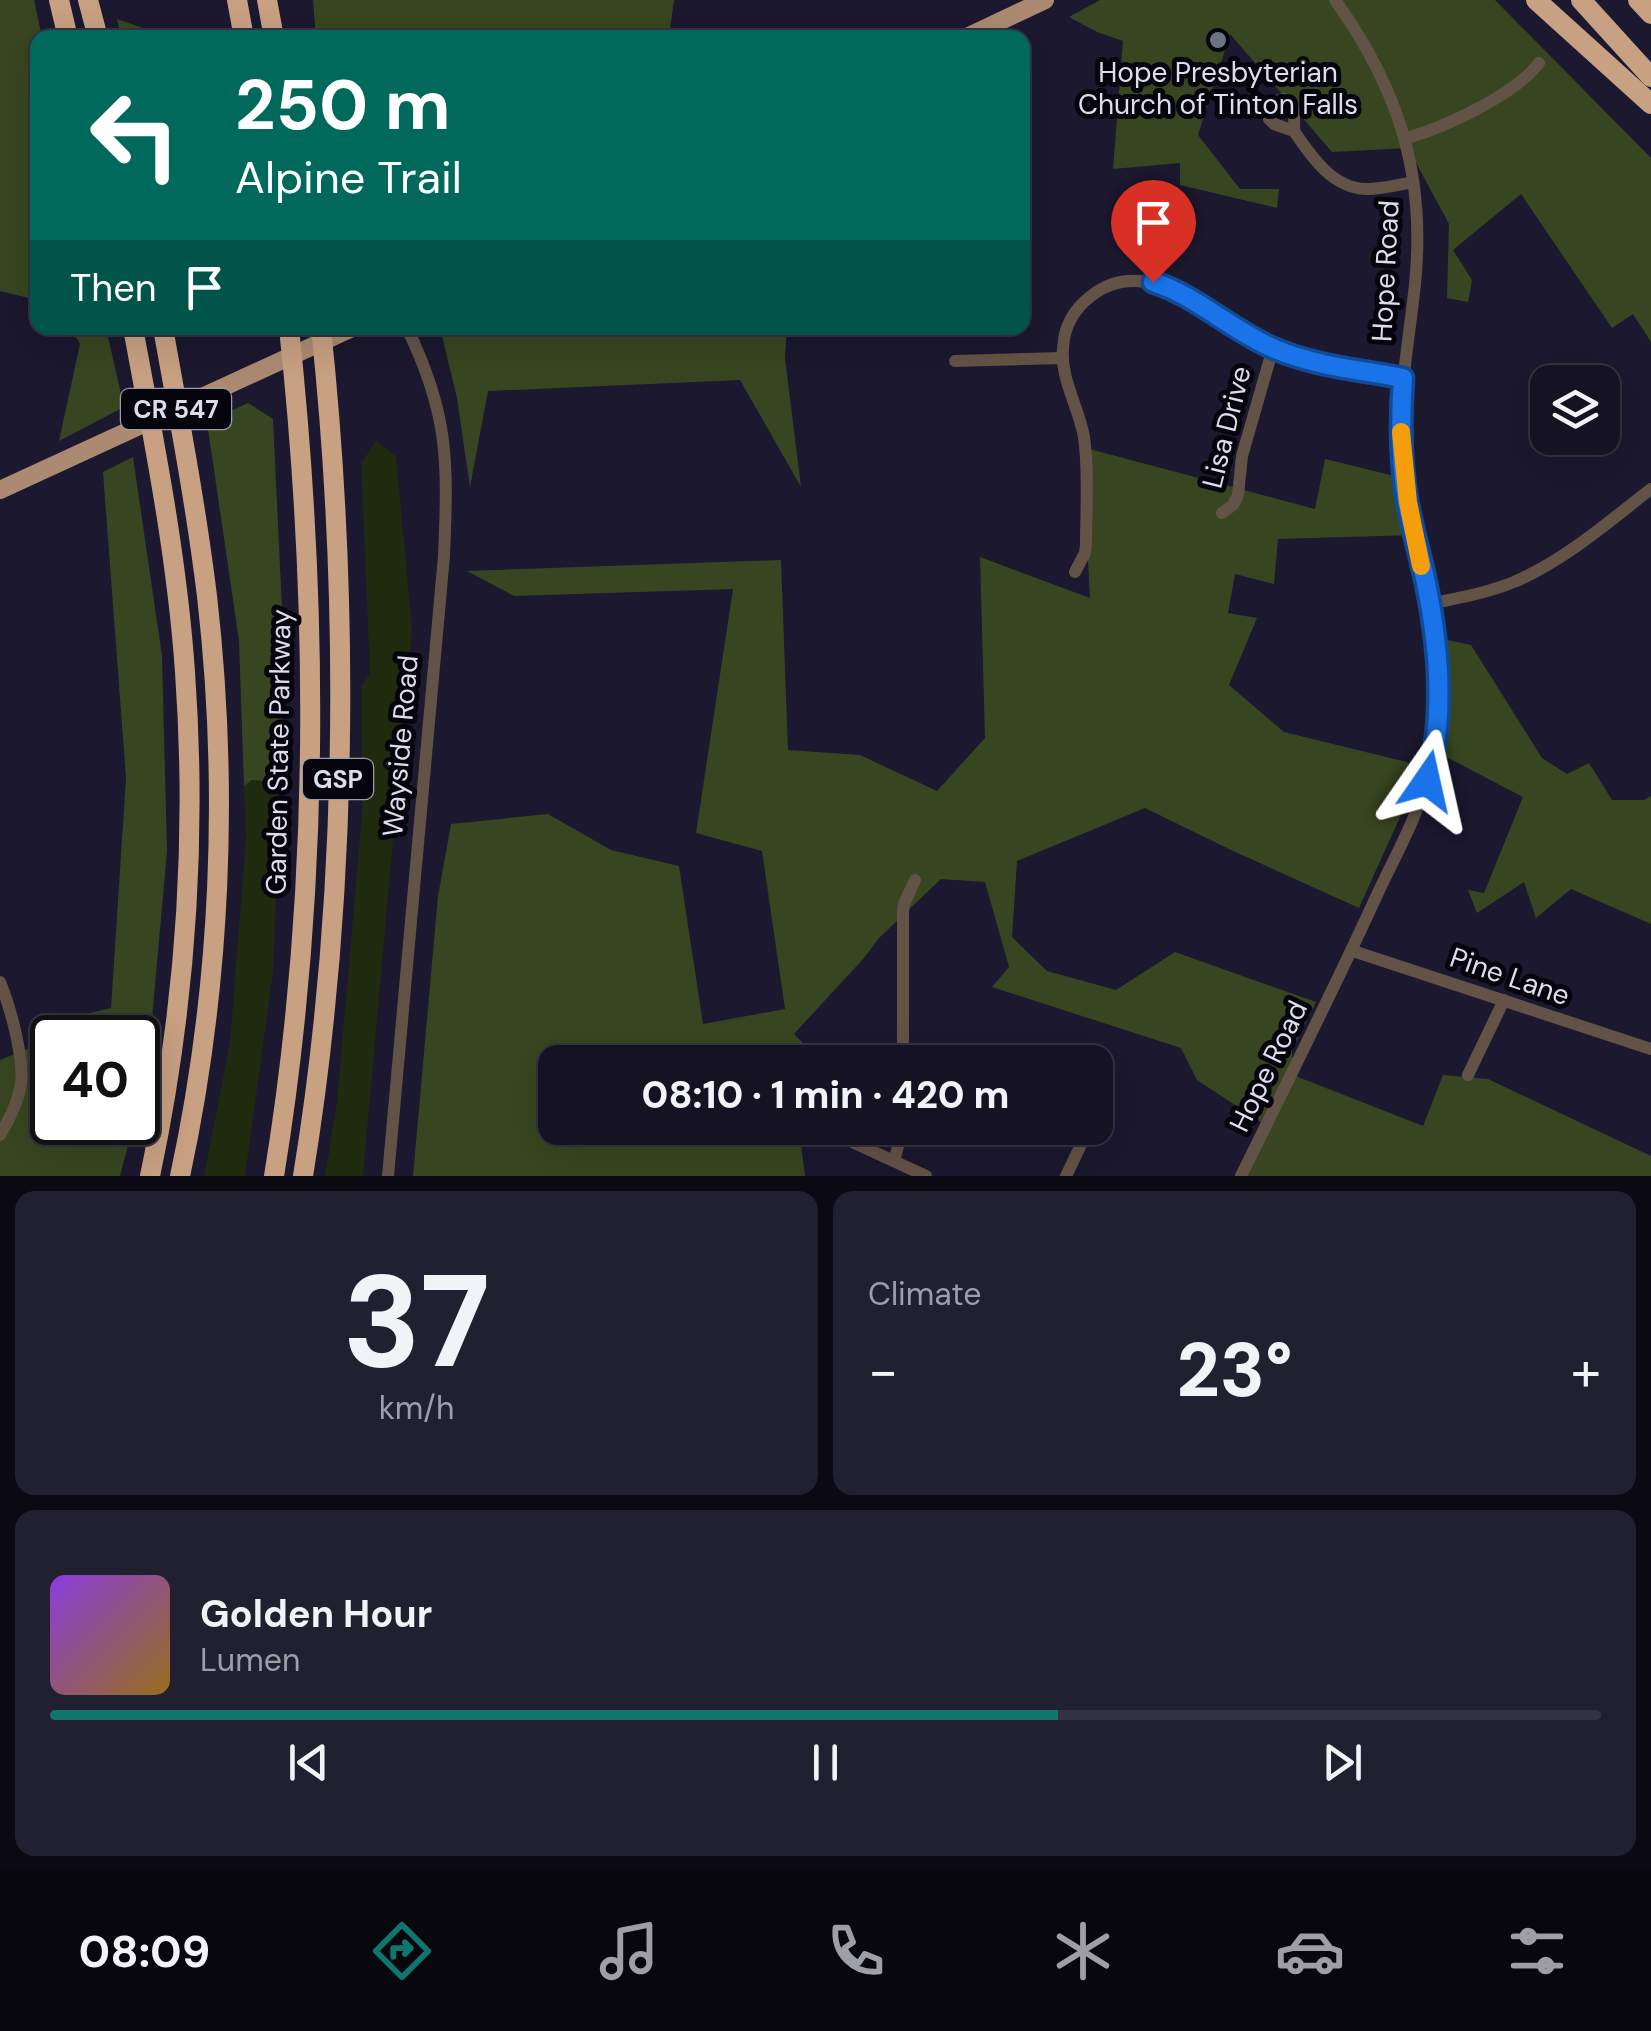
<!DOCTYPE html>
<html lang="en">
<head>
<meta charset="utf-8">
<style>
	body { margin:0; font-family:"DM Sans",sans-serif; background:#212030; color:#f1f3f6; height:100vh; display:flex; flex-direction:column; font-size:38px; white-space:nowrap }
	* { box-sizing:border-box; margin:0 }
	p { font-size:32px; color:#9d9ea6 }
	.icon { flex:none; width:55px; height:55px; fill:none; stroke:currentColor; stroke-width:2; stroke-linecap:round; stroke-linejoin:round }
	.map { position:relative; height:1176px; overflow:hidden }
	.panel { display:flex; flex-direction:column; gap:15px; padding:15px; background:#0b0a13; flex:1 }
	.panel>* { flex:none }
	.guide { position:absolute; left:30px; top:30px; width:1000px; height:305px; border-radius:20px; box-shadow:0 10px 40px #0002,0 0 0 2px #333241; background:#00695c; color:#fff; overflow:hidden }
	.fabs { position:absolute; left:1530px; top:365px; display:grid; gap:20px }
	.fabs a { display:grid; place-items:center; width:90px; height:90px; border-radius:20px; background:#141223; box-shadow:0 10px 40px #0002,0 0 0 2px #333241; font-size:50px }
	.speed { position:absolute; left:30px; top:1015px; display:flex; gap:20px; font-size:50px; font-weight:700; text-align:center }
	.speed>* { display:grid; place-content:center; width:130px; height:130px; border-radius:50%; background:#141223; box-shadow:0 10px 40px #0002,0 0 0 2px #333241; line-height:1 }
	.speed .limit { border:5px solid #111; border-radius:15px; background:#fff; color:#111 }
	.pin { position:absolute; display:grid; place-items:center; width:85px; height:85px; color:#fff; margin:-102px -42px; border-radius:50% 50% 50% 0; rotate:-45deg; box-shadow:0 0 10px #0007 }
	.pin .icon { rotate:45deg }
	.me { position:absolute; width:110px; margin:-55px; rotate:11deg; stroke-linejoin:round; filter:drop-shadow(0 0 8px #0008) }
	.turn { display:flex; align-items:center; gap:35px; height:210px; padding:0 40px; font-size:45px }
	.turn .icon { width:130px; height:130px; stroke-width:2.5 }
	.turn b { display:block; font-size:70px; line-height:85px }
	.then { display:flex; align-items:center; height:95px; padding:0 40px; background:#0003; gap:20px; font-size:38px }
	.big { font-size:75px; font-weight:800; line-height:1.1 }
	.panel .tile { flex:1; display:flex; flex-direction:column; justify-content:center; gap:15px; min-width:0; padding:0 35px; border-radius:20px; background:#212030 }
	.panel .dial { align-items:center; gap:0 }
	.dial b { font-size:130px; line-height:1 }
	.song { display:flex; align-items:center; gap:30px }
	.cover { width:120px; height:120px; border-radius:15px; background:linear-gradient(135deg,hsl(270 70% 55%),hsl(40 70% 35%)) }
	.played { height:10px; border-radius:5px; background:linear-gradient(90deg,#0f766e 65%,#333241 65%) }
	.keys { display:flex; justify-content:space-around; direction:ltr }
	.heat { display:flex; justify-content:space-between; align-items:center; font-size:55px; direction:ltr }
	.panel .tiles { flex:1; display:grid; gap:15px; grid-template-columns:1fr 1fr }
	.tile:last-child { grid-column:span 2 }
	.trip { position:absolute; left:538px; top:1045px; width:575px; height:100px; border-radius:20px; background:#141223; box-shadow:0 10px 40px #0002,0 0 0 2px #333241; font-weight:800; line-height:100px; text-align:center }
	.dock { display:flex; height:160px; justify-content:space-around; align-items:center; background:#08070e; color:#9d9ea6 }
	.dock .icon { width:70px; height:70px }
	.dock .active { color:#0f766e }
	.dock b { font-size:45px; color:#f1f3f6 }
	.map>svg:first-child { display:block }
	.green { fill:#1f2a0f }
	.forest { fill:#374620 }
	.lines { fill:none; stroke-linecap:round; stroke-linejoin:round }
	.minor { stroke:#635347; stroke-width:12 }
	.major { stroke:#ab8a71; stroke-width:18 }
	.highway { stroke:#c8a082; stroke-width:20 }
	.route-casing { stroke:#114b97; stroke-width:25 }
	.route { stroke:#1a73e8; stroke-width:18 }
	.slow { stroke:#f59e0b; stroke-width:18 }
	.worship-dot { fill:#6b7280; stroke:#06050e; stroke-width:4 }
	.labels { text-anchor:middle; stroke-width:10; stroke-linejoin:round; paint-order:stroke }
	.shield { fill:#06050e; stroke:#9d9cab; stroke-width:2.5 }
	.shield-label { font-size:25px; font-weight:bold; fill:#deddee }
	.poi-label { font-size:28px; fill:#deddee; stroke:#06050e }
	.street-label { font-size:28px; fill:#deddee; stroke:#06050e }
</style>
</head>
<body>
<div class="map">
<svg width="1651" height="1176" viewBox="0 0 1651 1176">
	<rect width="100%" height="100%" fill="#1b182f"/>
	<g class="green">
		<polygon points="376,441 396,456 412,628 363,1176 325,1176 337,1102 362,813 361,686 370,674 361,463"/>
		<polygon points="252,780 281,782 273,972 245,1176 204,1176 230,1042 246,837 244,786"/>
	</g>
	<g class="forest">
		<polygon points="0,0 34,0 42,37 38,38 37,300 0,291"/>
		<polygon points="313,0 674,0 669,37 316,38"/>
		<polygon points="1100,0 1495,0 1651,158 1651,342 1633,314 1612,328 1521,194 1453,250 1472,280 1468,302 1447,298 1449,224 1408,148 1332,152 1230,34 1198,135 1240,189 1279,189 1277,208 1180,185 1180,163 1113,169 1123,41 1097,32 1069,17"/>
		<polygon points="117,19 169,37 121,37"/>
		<polygon points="71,328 106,328 124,407 59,441 80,344"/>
		<polygon points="440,328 787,328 785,358 801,487 740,380 488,391 470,487 457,398"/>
		<polygon points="248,403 273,419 285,672 281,782 252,780 244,786 239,641 207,422"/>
		<polygon points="1082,447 1315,509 1325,459 1403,478 1414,535 1278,539 1274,584 1235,574 1228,613 1257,618 1229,685 1284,732 1423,766 1359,908 1231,850 1145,808 1017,861 1012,937 1047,971 1116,990 1175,952 1316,1002 1292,1050 1293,1075 1423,1126 1443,1075 1488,1079 1651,1156 1651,1176 1243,1176 1267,1126 1197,1080 1181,1048 992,987 1009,967 985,882 941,879 879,938 864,958 794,1034 822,1062 555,1062 555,1128 799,1128 805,1176 413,1176 438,896 451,824 548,814 611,850 679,866 703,1024 785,1009 762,851 696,833 733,589 514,596 467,571 781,560 788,750 860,755 937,791 985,738 980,557 1090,598"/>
		<polygon points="133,457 162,656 167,851 148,1064 138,1107 138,1038 52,1038 52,1122 134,1123 120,1176 0,1176 0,1060 32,1047 28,1035 40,1025 111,1008 126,778 103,472"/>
		<polygon points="1447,640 1471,645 1542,758 1567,774 1589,763 1612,800 1644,800 1651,796 1651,924 1571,889 1536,918 1524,882 1477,913 1468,890 1484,893 1523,797 1429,748"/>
	</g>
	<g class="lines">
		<g class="minor">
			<path d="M1283,99c14,5 11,19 11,32l-20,-7 -5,-5 -1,-11 4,-6z"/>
			<path d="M1294,131c17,25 38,57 72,58 15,0 32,-4 47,-7"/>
			<path d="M1406,138c38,-10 110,-44 133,-75"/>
			<polyline points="955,361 1062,358"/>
			<polyline points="1222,513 1233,505 1238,495 1242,456 1273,348"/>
			<path d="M1075,572l10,-19 1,-8c0,-35 3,-73 -2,-108 -5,-29 -24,-59 -21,-89 1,-21 11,-39 28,-52 61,-48 130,31 185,54 40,16 85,20 127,28"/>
			<path d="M1429,604c29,-6 58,-11 85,-22 50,-21 94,-60 137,-93"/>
			<polyline points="1353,951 1651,1049"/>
			<path d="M0,982c10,24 24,75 21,101 -2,18 -12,37 -21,52"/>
			<polyline points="903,1062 903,911 904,904 915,880"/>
			<polyline points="1468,1075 1504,1000"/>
			<polyline points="1095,1115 1104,1090 1102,1067"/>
			<polyline points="822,1128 926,1176"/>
			<polyline points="894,1161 903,1128"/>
			<path d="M388,1176l56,-620c4,-94 5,-142 -37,-228"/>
			<polyline points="1066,1176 1089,1128"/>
			<path d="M1241,1176c46,-93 92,-185 135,-279 19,-41 43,-82 53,-126 15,-61 10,-126 -3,-187 -9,-42 -20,-83 -24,-127 -5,-58 7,-115 13,-173 11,-109 -16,-195 -80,-284"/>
		</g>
		<g class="major">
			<polyline points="965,38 1045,0"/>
			<polyline points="0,490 352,328"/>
		</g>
		<g class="highway">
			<polyline points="59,0 68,38"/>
			<polyline points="88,0 98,38"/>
			<polyline points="237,0 244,38"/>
			<polyline points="267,0 274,38"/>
			<polyline points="1536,0 1651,104"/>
			<polyline points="1581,0 1651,77"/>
			<polyline points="1638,0 1651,14"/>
			<path d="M133,328c21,113 44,228 52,344 12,168 0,339 -35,504"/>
			<path d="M163,328c16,89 33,178 44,268 22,192 14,391 -27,580"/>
			<path d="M274,1176c46,-280 45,-567 15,-848"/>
			<path d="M303,1176c45,-274 47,-573 18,-848"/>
		</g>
	</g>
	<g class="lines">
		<defs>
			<path id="route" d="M1153,282c44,14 79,49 122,67 40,17 85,21 128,29 -3,41 -3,82 4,123 5,27 13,54 19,82 13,63 20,135 1,198"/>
		</defs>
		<use href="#route" class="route-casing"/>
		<use href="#route" class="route"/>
		<polyline class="slow" points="1401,432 1408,502 1421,566"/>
	</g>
	<circle class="worship-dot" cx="1218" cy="40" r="10"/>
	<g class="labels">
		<g class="shield">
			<rect x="121" y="389" width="110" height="40" rx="8"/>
			<rect x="303" y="759" width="70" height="40" rx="8"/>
		</g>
		<g class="shield-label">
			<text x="176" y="418">CR 547</text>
			<text x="338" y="788">GSP</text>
		</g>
		<g class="poi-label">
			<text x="1218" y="82">Hope Presbyterian<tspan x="1218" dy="32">Church of Tinton Falls</tspan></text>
		</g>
		<g class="street-label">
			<text transform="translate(1385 271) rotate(-87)" y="10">Hope Road</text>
			<text transform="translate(1226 427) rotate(-76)" y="10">Lisa Drive</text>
			<text transform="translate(400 746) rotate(-85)" y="10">Wayside Road</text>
			<text transform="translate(278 752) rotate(-89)" y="10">Garden State Parkway</text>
			<text transform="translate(1510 976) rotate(19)" y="10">Pine Lane</text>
			<text transform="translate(1268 1066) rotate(-64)" y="10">Hope Road</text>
		</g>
	</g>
</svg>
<div class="fabs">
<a><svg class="icon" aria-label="layers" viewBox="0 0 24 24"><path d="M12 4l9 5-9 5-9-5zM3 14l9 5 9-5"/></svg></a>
</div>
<div class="speed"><div class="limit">40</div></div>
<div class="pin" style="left:1153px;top:282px;background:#d93025"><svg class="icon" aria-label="arrive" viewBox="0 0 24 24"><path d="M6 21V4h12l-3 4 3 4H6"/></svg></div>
<svg class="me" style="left:1427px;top:781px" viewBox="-20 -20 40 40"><path d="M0-17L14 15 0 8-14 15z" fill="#1a73e8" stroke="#fff" stroke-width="4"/></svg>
<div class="trip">08:10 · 1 min · 420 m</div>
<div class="guide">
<div class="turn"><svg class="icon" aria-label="left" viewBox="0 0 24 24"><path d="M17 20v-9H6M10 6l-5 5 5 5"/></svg><div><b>250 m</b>Alpine Trail</div></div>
<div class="then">Then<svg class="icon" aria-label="arrive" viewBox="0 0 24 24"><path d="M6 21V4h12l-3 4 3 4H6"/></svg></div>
</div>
</div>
<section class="panel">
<div class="tiles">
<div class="tile dial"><b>37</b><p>km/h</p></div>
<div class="tile"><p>Climate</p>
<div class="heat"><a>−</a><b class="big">23°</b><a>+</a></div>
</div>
<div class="tile">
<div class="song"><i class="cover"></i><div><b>Golden Hour</b><p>Lumen</p></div></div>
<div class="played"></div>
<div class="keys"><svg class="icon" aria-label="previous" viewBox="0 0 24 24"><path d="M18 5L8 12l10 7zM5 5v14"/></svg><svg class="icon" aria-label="pause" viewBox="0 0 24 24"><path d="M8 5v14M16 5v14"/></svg><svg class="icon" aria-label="next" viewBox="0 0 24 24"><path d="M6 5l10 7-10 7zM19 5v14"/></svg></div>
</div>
</div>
</section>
<nav class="dock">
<b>08:09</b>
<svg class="icon active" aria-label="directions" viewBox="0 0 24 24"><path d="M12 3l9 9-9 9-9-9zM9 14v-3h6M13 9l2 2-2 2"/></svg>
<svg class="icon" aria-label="music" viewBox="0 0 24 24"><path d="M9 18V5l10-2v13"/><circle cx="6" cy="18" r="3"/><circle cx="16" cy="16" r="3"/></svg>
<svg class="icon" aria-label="phone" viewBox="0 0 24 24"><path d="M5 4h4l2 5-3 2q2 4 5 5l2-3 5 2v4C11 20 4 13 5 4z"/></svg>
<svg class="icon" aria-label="climate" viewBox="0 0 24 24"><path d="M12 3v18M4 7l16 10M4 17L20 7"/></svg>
<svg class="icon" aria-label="car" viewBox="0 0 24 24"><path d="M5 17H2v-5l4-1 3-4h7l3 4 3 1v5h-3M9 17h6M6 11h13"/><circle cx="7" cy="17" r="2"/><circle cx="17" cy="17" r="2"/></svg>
<svg class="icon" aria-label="filters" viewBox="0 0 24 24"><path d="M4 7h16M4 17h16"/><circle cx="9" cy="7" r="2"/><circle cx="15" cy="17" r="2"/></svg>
</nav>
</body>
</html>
